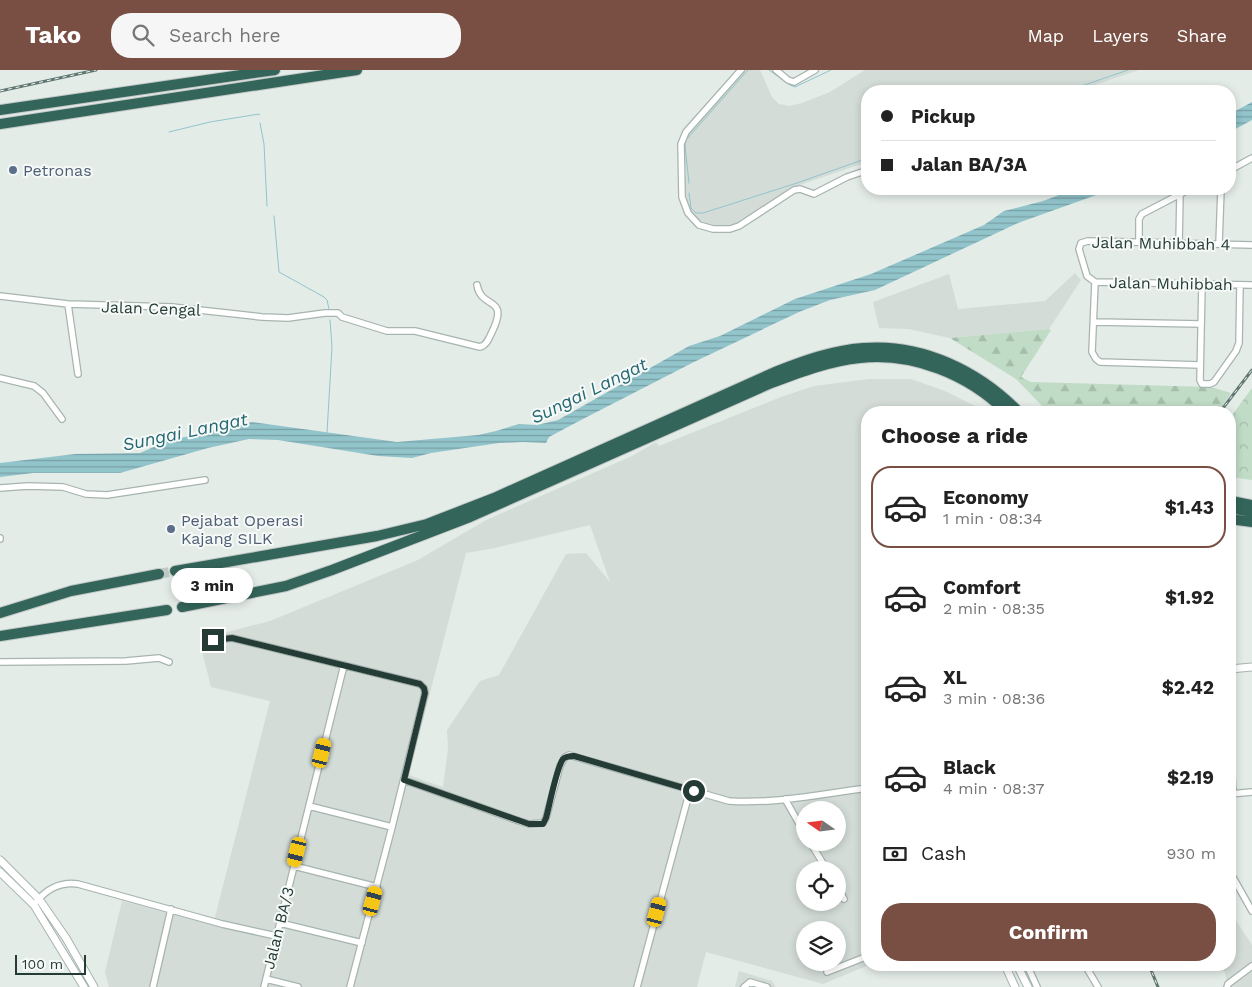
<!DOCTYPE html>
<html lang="en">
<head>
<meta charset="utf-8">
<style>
  body { margin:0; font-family:"Work Sans",sans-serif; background:#f6f6f6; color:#222; height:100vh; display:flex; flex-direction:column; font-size:19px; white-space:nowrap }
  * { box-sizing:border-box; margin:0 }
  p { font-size:16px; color:#767676 }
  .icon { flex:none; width:28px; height:28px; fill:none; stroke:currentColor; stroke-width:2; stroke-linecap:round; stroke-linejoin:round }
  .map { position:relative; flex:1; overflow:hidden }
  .panel { position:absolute; left:861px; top:336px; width:375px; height:565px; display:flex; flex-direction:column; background:#fff; border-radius:20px; box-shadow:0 2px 8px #0003 }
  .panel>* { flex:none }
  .guide { position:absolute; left:861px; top:15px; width:375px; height:110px; border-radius:20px; box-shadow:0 2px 8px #0003; display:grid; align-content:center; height:110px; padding:0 20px; background:#fff }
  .needle { width:32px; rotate:284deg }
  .controls { position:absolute; left:796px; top:731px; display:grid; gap:10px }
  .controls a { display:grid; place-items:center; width:50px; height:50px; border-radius:50%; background:#fff; box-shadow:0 2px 8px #0003; font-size:25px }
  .scale { position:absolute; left:15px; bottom:12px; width:71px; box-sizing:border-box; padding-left:5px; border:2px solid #253c36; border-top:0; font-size:14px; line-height:18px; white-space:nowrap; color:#253c36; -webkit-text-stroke:4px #f5f9f7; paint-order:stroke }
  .end { position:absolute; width:22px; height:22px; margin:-11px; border:6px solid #253c36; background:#fff; box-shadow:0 0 0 2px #fff }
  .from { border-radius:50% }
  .bubble { position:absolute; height:35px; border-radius:18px; background:#fff; box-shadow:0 2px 8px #0003; font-size:16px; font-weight:700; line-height:35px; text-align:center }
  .car { position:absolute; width:15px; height:30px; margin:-15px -8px; border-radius:6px; box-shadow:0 0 4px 1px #0007; background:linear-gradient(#f5c518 24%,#345 0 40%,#f5c518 0 76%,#345 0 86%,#f5c518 0) }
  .guide b { display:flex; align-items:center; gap:18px; height:48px; font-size:19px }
  .guide b+b { border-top:1px solid #e0e0e0 }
  .guide i { width:12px; height:12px; background:#222 }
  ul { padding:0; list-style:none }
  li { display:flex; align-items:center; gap:15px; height:82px; margin:0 10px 8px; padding:0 10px; border:2px solid transparent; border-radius:20px }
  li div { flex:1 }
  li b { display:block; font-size:19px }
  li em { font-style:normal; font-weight:700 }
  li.on { border-color:#794f43 }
  li>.icon { width:45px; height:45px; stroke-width:1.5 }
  h2 { padding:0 20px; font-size:22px; line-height:60px }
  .pay { display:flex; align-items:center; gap:12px; height:55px; padding:0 20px; font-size:19px }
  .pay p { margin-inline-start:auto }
  .cta { display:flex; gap:10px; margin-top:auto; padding:10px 20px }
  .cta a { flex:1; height:58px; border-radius:20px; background:#794f43; color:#fff; font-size:20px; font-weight:700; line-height:58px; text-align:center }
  header { display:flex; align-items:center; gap:30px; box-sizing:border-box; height:70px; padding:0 25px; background:#794f43; color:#fff }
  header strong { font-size:24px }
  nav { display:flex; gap:28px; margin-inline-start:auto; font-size:18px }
  .search { width:350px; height:45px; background:#f6f6f6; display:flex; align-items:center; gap:12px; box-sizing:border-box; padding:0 18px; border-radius:20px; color:#767676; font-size:19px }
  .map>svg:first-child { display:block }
</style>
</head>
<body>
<header>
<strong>Tako</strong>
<div class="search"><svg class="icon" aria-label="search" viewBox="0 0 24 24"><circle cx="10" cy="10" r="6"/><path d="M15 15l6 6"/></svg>Search here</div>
<nav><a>Map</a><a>Layers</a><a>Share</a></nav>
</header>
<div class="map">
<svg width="1252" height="917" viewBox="0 0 1252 917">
  <defs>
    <pattern id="forest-firs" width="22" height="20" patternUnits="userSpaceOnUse" patternTransform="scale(1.25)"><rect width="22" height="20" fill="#c0dbc6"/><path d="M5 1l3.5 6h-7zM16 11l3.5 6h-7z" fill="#a5bdab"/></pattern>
    <pattern id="park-crowns" width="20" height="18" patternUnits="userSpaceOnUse" patternTransform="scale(1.25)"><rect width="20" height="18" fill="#c0dbc6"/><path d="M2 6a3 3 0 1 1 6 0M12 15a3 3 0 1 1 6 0" fill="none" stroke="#a5bdab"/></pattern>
    <pattern id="water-rules" width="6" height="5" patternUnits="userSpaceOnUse" patternTransform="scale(1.25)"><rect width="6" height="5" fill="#92c4cb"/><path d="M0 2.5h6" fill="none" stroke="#77a0a6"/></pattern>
  </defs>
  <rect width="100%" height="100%" fill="#e4ece8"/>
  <path fill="#d3dcd7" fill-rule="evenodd" d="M744,0H760L772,27L779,34L789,36L802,33L830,22L865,0H1139L1077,21H868L867,92L791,118L742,152L729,157H711L703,155L696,150L691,144L685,129L684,113L686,102L683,75L684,70L691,59Z
    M1075,203L1081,210L1049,259L950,268L908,259L879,258L873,232L949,204L958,239L1045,231Z
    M869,309H911L945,321L977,337L982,342H868V895H869L823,914L706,882L697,917H109L105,902L122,831L213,855L270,631L211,617L202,581L212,566L270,551L418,490L486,450L632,386L656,372L659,376L781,327L814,316ZM590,455L610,512L586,483L566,484L499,605L480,611L447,660L448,678L443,717L409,705L466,483L495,478ZM805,740H838V772H805ZM805,800H838V832H805ZM805,860H838V892H805Z
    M1230,841L1252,875V917H1228L1223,895H1230Z
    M739,901L772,911L776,917H735Z"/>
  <path fill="url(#forest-firs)" d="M1049,259L1051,260L1021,307L1031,312L1211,317L1231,323L1218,342H1048L1016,309L950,268Z"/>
  <path fill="url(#park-crowns)" d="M1252,318V410L1230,407V348Z"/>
  <path fill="url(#water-rules)" d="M1252,32V50L1230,62V44Z
    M1075,119H1113L1018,153L875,220L830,230L799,242L694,292L581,350L549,367L546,373L523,372L499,373L431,383L412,388L378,386L278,370L249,369L208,378L120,403H33L0,407V393L75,384L140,383L167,371L252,352L397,372L478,365L496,361L519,354L537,355L558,350L689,276L720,266L795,229L871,204L984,155L1004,141L1043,131Z"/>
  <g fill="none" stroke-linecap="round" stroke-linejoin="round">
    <path stroke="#92c4cb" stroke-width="1" d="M769,0L790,15L795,17L831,0
      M1067,21L1128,0
      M260,53L264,74L267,136
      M169,62L210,52L259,44V45
      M689,113L685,76L686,70L748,0
      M689,123L691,138L696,143H703L797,113L868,88
      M274,146L279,202L324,227L327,230L329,239
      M327,363L332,277L330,250"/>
    <path stroke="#bec9c4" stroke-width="10" stroke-dasharray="10 5" stroke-linecap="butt" d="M159,504L175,501"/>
    <defs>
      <path id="minor" d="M741,0L686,62L681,74L682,127L688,143L699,155L713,159H730L739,156L794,120L800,119L814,124L847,107L868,100
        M776,0L788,10L794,12L815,0
        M1230,100L1252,88
        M1139,172V149L1142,144L1190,119
        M1179,174L1180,123
        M1219,174L1221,119
        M1252,175L1088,171L1081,173L1079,179L1087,206L1095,212L1252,215
        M1095,212L1092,282L1096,289L1100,292L1200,295
        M1202,214L1200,310L1202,314H1210L1214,312L1236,281L1239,273L1240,215
        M0,226L68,234L172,237L262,247L288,248L325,243H338L342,247L387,261H415L480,277C487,275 489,268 492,262C510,225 481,240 477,215
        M68,234L78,304
        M1094,252L1201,254
        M0,308L34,316L43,323L62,349
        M0,418L28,416L63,417L86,424L107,425L205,410
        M0,468V469
        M213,570L232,568L420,614L424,618L425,623L392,757L350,917
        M0,592L126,591L159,588L169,592
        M1230,673L1233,724
        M404,710L519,751L529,754L543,753L546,748L560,696L565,687L569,685L729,731C775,734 822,724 868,718
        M1230,724L1252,722
        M785,729L805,764
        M309,736L392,757
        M810,772L827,800
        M294,796L377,817
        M1230,802L1252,841
        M838,818L844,829
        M37,831C48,818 62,812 78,814L222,854L276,866
        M280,853L362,873
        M1027,895L1037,917
        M1085,895L1098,917
        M827,902L868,886
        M266,909L298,917
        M153,917L171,839
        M264,917L344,595
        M637,917L690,720
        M744,917L750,912L767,917
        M1227,917L1228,914L1252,896"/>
      <path id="tertiary" d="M1230,599L1252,597
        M0,790L39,829L66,868L94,917
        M0,802L34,835L84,917
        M1005,895L1015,917
        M1017,895L1028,917"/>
      <path id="motorway" d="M0,40L275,0
        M0,54L357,0
        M1231,431L1252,435
        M1230,438L1252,442
        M1230,449L1252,452
        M175,501L377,466L427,454L494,428L775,302C803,291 833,280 863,278C922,273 979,301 1019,342
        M182,537L286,516L332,500L470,447L769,314C798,303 829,291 860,288C913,282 969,305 1006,342
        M0,543L71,521L159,504
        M0,566L167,540"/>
    </defs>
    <use href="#minor" stroke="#a7b4af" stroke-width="8"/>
    <use href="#tertiary" stroke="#a7b4af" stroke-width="9"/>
    <use href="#motorway" stroke="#c2c8c7" stroke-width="12"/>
    <use href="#minor" stroke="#fff" stroke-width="5.5"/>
    <use href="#tertiary" stroke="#fff" stroke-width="7"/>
    <use href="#motorway" stroke="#34655a" stroke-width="10"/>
    <defs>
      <path id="rail" d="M0,21L96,0
        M1220,342L1252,300
        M1149,895L1158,917"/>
    </defs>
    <use href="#rail" stroke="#607771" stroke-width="3"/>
    <use href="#rail" stroke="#f5f9f7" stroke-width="1" stroke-dasharray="4" stroke-linecap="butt"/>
  </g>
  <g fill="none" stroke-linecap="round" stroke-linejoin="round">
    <path stroke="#253c36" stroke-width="6" d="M213,570L232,568L420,614L424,618L425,623L404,710L529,754H543L546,748C550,734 556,699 563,689C566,686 570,686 574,686L694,721"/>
  </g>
  <g fill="#5c6f8a" stroke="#f5f9f7" stroke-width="2">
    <circle cx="13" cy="100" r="5"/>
    <circle cx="171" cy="459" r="5"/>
  </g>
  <g text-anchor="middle" stroke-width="4" stroke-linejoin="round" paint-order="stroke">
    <g font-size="16" fill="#4e5e75" stroke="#f5f9f7" text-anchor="start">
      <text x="23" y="106">Petronas</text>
      <text x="181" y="456">Pejabat Operasi<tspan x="181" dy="18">Kajang SILK</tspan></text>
    </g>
    <g font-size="16" fill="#253c36" stroke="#f5f9f7">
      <text transform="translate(1161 173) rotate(1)" y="6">Jalan Muhibbah 4</text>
      <text transform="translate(1171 213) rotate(1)" y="6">Jalan Muhibbah</text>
      <text transform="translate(151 238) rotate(2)" y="6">Jalan Cengal</text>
      <text transform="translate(278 858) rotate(-76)" y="6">Jalan BA/3</text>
    </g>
    <g font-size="18" font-style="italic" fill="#256772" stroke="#f5f9f7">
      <text transform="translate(589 321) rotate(-26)" y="6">Sungai Langat</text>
      <text transform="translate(185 362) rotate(-12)" y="6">Sungai Langat</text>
    </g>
  </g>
</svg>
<div class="controls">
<a><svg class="needle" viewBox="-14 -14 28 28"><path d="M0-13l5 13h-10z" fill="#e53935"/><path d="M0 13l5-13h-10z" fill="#767676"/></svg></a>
<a><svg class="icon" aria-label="locate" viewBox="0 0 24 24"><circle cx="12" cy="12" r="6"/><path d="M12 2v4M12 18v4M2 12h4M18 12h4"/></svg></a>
<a><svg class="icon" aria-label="layers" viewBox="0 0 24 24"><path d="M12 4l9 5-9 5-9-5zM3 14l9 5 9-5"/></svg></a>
</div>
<div class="scale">100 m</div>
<i class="end from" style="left:694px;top:721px"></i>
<i class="end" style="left:213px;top:570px"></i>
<div class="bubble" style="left:171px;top:498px;width:82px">3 min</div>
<i class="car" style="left:322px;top:683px;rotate:14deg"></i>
<i class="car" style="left:297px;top:782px;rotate:194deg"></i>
<i class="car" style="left:373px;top:831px;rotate:15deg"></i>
<i class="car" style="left:657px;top:842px;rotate:15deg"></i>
<div class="guide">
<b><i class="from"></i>Pickup</b>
<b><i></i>Jalan BA/3A</b>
</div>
<section class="panel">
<h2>Choose a ride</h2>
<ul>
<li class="on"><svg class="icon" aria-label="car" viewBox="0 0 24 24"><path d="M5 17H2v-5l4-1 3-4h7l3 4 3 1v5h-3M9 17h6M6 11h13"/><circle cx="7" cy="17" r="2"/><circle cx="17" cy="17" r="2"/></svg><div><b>Economy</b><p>1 min · 08:34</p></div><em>$1.43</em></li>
<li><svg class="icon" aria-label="car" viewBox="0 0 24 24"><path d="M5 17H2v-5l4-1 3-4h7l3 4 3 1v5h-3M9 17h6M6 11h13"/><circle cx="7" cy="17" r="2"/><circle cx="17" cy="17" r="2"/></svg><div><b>Comfort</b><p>2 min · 08:35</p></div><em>$1.92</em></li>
<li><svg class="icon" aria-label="car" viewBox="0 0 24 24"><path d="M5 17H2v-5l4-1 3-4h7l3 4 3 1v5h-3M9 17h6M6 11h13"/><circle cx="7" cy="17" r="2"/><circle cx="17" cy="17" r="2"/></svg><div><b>XL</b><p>3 min · 08:36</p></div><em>$2.42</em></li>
<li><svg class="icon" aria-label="car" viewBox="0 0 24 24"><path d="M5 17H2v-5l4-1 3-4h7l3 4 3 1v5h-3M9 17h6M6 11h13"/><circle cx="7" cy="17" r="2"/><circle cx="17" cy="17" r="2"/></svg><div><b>Black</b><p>4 min · 08:37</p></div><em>$2.19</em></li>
</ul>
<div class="pay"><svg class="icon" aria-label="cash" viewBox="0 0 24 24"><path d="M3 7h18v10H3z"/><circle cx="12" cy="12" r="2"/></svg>Cash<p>930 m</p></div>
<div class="cta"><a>Confirm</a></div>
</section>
</div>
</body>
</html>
